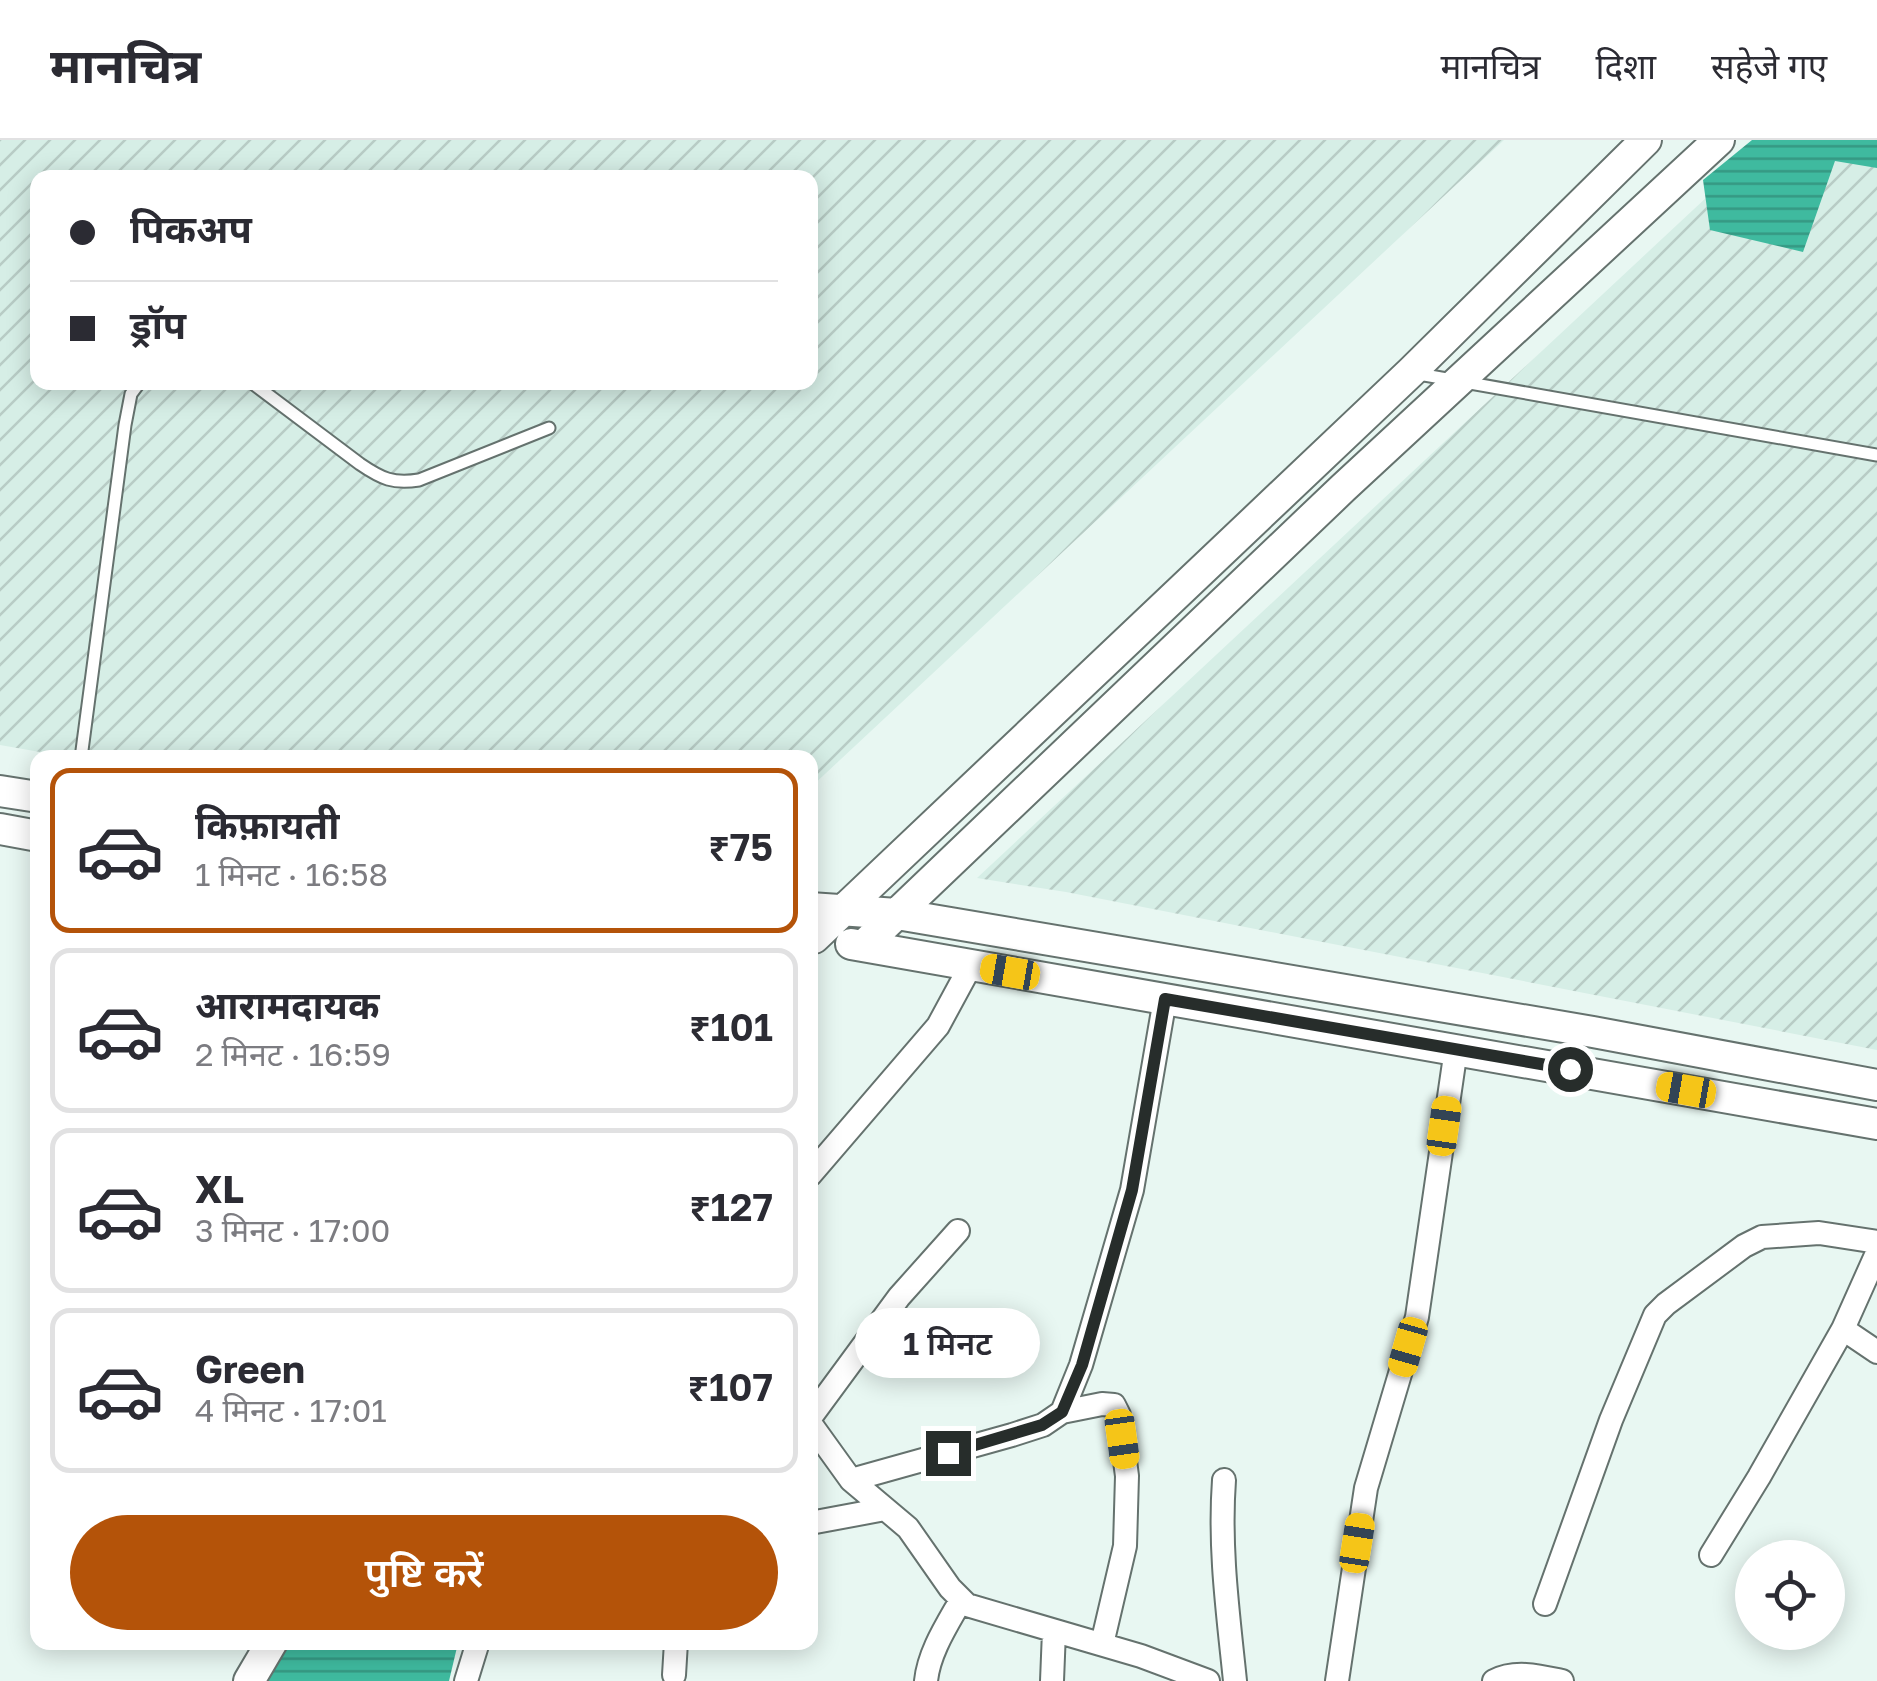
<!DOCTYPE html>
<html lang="hi">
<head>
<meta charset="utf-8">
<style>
  body { margin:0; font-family:"Golos Text","Noto Sans Devanagari",sans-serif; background:#f7f7f7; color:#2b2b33; height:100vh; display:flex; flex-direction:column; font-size:38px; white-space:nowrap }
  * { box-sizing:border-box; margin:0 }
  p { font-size:32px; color:#7c7c81 }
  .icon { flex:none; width:55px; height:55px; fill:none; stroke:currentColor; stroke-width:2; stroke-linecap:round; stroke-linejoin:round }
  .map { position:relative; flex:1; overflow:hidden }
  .side { position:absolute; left:30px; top:610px; width:788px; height:900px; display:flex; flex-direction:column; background:#fff; border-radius:20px; box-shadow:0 5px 25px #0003 }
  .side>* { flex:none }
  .banner { position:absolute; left:30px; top:30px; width:788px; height:220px; border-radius:20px; box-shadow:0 5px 25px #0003; display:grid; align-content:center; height:220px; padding:0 40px; background:#fff }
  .buttons { position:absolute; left:1735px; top:1400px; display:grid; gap:20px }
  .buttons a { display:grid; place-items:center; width:110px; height:110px; border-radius:50%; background:#fff; box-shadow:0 5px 25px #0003; font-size:50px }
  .end { position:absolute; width:45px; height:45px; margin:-22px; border:12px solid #272d2b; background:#fff; box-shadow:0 0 0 5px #fff }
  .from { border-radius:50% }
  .bubble { position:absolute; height:70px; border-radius:35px; background:#fff; box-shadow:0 5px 25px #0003; font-size:32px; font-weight:600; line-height:70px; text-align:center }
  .car { position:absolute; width:30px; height:60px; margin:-30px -15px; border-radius:12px; box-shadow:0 0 8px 2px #0007; background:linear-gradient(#f5c518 24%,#345 0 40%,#f5c518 0 76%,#345 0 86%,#f5c518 0) }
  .banner b { display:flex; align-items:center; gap:35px; height:95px; font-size:38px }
  .banner b+b { border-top:2px solid #e1e1e2 }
  .banner i { width:25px; height:25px; background:#2b2b33 }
  ul { padding:18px 0 0; list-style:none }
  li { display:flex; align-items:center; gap:30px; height:165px; margin:0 20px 15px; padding:0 20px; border:5px solid #e1e1e2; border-radius:20px }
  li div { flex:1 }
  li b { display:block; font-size:38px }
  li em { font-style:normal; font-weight:600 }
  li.selected { border-color:#b45309 }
  li>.icon { width:90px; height:90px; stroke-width:1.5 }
  .cta { display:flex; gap:20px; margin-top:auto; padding:20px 40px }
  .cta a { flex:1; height:115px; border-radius:60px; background:#b45309; color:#fff; font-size:40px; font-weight:600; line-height:115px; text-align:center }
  header { display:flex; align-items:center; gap:60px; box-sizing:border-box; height:140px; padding:0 50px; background:#fff; border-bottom:2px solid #e1e1e2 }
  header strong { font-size:48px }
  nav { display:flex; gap:55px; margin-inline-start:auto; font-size:35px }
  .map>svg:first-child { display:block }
</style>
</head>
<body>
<header>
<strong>मानचित्र</strong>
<nav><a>मानचित्र</a><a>दिशा</a><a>सहेजे गए</a></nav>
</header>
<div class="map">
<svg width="1877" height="1541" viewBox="0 0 1877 1541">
  <defs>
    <pattern id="industrial-furrows" width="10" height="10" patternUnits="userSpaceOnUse" patternTransform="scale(2.5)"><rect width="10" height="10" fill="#d6eee6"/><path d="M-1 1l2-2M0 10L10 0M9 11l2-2" fill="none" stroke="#b8ccc5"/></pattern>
    <pattern id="water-rules" width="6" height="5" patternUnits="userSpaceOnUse" patternTransform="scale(2.5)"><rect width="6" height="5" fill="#3fba9f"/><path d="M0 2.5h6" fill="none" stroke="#359882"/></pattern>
  </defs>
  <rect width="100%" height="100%" fill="#e8f7f2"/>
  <path fill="url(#industrial-furrows)" fill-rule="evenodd" d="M0,0H1504L810,648V618H74L0,605ZM38,38H810V242H38Z
    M1768,0H1877V910L1066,752L977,738Z"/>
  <path fill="url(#water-rules)" d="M1752,0H1877V28L1835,21L1803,112L1710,90L1703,40Z
    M280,1503H458L449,1541H256Z"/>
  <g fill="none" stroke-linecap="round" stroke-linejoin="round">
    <defs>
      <path id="lane" d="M1413,233L1877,315
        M251,242L360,324C382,339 393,344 419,340L549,288
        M81,618L125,285L131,254L140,242"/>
      <path id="street" d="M810,1035L938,886L971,825
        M1843,1189L1877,1212
        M1062,1272L1081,1225L1132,1050L1165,859
        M810,1278L899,1157L958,1091
        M810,1283L851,1340L908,1388L950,1448L967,1465L1141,1516L1208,1541
        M851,1340L1012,1295L1043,1285L1062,1272L1102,1264L1114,1265L1119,1275L1127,1336L1125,1406L1102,1504
        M1224,1340C1219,1408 1228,1473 1235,1541
        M810,1383L885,1369
        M1711,1415L1759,1337L1843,1189L1877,1113
        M1545,1464L1611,1280L1655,1175L1666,1164L1744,1106L1762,1097L1819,1093L1877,1102
        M674,1535L676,1502
        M466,1541L478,1502
        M926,1541C929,1512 947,1485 961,1460
        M1052,1541L1054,1491
        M1337,1541L1366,1348L1417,1177L1456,909
        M1494,1541C1515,1530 1539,1536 1562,1541"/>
      <path id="secondary" d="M0,651L38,657
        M0,689L38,696
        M810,768L897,774L1593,892L1877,945
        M814,798L1411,232L1646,0
        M851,804L1877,984
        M863,806L1343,348L1719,0
        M249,1541L272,1502"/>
    </defs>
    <use href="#lane" stroke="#65726e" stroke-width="15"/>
    <use href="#street" stroke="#65726e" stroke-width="26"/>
    <use href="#secondary" stroke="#65726e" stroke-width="34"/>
    <use href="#lane" stroke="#fff" stroke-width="11"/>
    <use href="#street" stroke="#fff" stroke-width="22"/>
    <use href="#secondary" stroke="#fff" stroke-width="30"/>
  </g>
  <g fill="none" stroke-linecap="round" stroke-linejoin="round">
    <path stroke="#272d2b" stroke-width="12" d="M948,1313L1042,1285L1062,1272L1082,1225L1132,1050L1165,859L1570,929"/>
  </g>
</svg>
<div class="buttons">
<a><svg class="icon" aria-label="locate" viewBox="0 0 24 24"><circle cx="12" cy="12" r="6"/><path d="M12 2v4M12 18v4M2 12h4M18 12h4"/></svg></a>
</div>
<i class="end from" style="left:1570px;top:929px"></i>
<i class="end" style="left:948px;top:1313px"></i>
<div class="bubble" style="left:855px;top:1168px;width:185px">1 मिनट</div>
<i class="car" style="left:1010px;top:832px;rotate:280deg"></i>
<i class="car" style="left:1686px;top:950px;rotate:280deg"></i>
<i class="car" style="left:1444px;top:986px;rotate:8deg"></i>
<i class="car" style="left:1408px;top:1207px;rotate:196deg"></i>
<i class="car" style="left:1122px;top:1299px;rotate:172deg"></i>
<i class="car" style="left:1357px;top:1403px;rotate:9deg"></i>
<div class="banner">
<b><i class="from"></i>पिकअप</b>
<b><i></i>ड्रॉप</b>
</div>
<section class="side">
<ul>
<li class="selected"><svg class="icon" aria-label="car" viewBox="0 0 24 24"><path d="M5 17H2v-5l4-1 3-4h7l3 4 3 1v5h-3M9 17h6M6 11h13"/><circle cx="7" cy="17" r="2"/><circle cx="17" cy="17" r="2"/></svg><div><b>किफ़ायती</b><p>1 मिनट · 16:58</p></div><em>₹75</em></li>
<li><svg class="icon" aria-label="car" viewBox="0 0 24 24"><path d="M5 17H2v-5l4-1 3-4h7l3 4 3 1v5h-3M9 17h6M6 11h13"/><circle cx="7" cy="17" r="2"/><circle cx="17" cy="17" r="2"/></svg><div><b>आरामदायक</b><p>2 मिनट · 16:59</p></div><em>₹101</em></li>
<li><svg class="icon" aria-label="car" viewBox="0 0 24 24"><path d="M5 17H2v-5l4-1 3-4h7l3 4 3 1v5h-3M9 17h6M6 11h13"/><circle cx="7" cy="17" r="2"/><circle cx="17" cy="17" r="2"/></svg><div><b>XL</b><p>3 मिनट · 17:00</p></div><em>₹127</em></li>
<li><svg class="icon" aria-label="car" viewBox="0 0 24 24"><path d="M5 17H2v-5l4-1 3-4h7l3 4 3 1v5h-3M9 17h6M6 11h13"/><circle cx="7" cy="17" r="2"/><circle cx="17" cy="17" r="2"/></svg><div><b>Green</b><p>4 मिनट · 17:01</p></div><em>₹107</em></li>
</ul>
<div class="cta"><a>पुष्टि करें</a></div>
</section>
</div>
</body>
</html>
